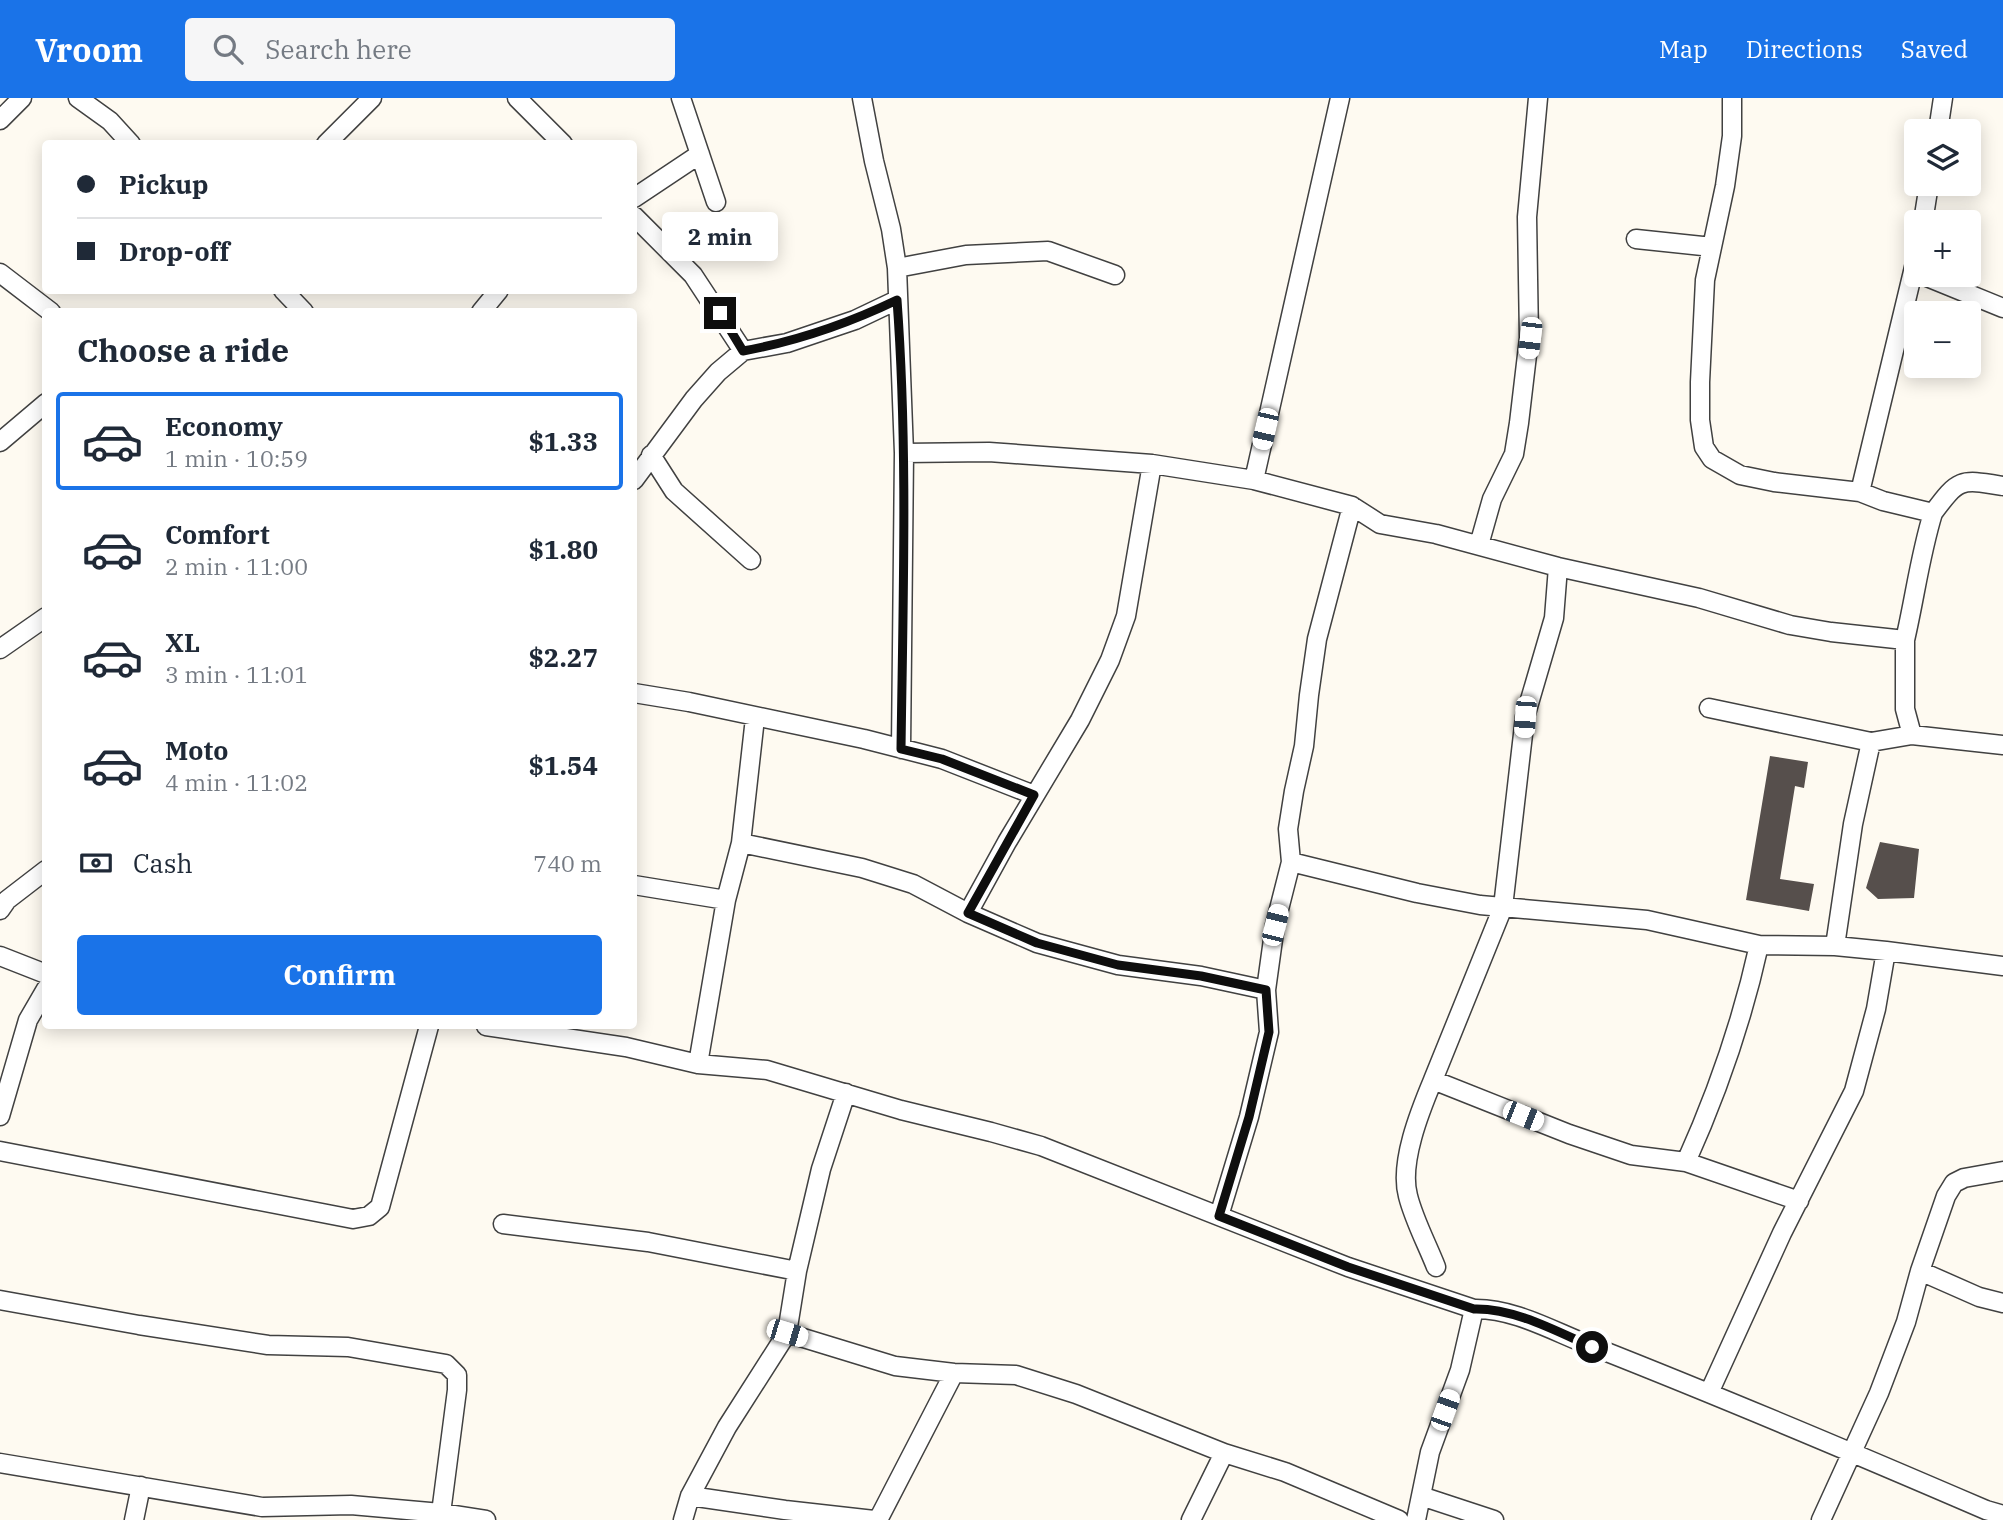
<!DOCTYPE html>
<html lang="en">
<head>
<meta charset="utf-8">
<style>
  body { margin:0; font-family:"IBM Plex Serif",serif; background:#f6f6f7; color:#1f2937; height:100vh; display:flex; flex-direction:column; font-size:26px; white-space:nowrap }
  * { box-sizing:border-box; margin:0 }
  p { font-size:23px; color:#747a83 }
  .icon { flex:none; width:38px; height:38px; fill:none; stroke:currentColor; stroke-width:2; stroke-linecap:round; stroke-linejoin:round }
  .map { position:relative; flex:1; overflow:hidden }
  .panel { position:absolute; left:42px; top:210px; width:595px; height:721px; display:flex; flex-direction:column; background:#fff; border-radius:7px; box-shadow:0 4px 18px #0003 }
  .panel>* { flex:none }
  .banner { position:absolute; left:42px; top:42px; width:595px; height:154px; border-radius:7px; box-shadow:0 4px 18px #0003; display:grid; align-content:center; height:154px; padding:0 35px; background:#fff }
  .buttons { position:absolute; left:1904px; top:21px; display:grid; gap:14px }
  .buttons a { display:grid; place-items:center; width:77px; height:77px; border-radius:7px; background:#fff; box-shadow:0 4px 18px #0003; font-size:35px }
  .end { position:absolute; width:32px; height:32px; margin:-16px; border:9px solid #0e0e0e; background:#fff; box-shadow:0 0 0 4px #fff }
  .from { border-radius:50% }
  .bubble { position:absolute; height:49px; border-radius:7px; background:#fff; box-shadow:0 4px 18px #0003; font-size:23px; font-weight:700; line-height:49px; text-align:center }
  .car { position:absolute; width:21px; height:42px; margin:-21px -10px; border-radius:9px; box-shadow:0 0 5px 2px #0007; background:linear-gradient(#fff 24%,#345 0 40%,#fff 0 76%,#345 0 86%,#fff 0) }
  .banner b { display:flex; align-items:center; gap:24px; height:66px; font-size:26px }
  .banner b+b { border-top:2px solid #e0e1e3 }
  .banner i { width:18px; height:18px; background:#1f2937 }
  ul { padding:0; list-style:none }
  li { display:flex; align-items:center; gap:21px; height:98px; margin:0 14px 10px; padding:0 21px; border:4px solid transparent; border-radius:7px }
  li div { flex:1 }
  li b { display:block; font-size:26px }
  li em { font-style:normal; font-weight:700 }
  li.on { border-color:#1a73e8 }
  li>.icon { width:63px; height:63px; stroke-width:1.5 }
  h2 { padding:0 35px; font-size:32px; line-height:84px }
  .pay { display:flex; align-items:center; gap:18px; height:77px; padding:0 35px; font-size:26px }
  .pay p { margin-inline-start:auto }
  .button { display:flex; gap:14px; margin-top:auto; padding:14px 35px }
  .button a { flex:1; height:80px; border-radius:7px; background:#1a73e8; color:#fff; font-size:28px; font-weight:700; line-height:80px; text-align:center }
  header { display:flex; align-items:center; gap:42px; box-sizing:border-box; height:98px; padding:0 35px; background:#1a73e8; color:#fff }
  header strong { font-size:33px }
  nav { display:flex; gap:38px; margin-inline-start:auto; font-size:24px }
  .search { width:490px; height:63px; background:#f6f6f7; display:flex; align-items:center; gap:18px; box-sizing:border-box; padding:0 24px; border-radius:7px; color:#747a83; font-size:26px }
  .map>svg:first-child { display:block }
</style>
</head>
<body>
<header>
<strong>Vroom</strong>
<div class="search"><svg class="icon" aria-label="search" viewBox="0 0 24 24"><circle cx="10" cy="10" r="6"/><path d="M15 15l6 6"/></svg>Search here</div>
<nav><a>Map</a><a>Directions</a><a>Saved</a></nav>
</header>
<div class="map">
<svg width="2003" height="1422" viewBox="0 0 2003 1422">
  <rect width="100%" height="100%" fill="#fefaf1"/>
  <path fill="#564f4c" d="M1770,658L1808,664L1804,690L1795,688L1780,781L1814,786L1809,813L1746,802Z
    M1880,744L1919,751L1914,800L1878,801L1866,790Z"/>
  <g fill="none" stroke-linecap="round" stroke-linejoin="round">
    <defs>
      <path id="minor" d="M78,0L110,23L131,46
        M517,0L563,46
        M681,0L716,104
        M862,0L874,63L891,131L897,170L904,355L901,651
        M1732,0V38L1725,88L1705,182L1700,284V322L1704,349L1712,361L1740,377L1774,384L1860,394L1883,403L1933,415C1959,380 1960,381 2003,388
        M0,22L22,0
        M1938,33L1943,0
        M326,46L372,0
        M634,100L700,56
        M634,118L693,177L743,253
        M1923,124L1929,86
        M1636,141L1712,149
        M897,170L966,157L1048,153L1115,177
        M0,175L51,214
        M1922,177L2003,210
        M283,192L304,214
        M481,214L499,192
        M0,344L46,305
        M904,355L989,354L1152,366L1254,382L1352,408L1380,426L1436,436L1558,469L1699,500L1790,527L1831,534L1905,542V611L1912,637
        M651,357L674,393L751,462
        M634,382L694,301L718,274L743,253L787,245L855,222L897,202
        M1254,382L1340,0
        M1860,394L1916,161
        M1479,447L1492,401L1514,356L1519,325L1529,240L1527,119L1538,0
        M1905,542C1915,499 1920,457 1933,415
        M0,551L46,519
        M634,595L689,604L864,641L942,661L1034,697
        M1709,610L1871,644
        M741,745L862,770L913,786L968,815L1037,845L1118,867L1201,878L1266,892
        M1291,764L1417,795L1480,807L1647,822L1759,847L1835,848L1886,853L2003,868
        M634,787L726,802
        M0,812L7,802L46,772
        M968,815L1007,744L1080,622L1110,562L1126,518L1152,366
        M1835,848L1853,726L1871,644L1912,637L2003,647
        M0,858L46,876
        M486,928L626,949L698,966L767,972L901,1012L991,1034L1041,1048L1348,1169L1474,1211C1515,1210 1556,1235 1594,1249C1726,1301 1856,1356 1986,1412L2003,1417
        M698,966L726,802L741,745L755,620
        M1433,982L1503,809L1525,619L1554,520L1558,469
        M0,1018L28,922L46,891
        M0,1053L353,1121L369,1118L380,1109L429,928
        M1686,1064C1718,993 1742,924 1759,847
        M1219,1118L1249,1019L1269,934L1266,892L1275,827L1291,764L1288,731L1294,693L1304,648L1309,597L1317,541L1352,408
        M503,1126L648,1144L797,1173
        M1436,1169C1427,1146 1414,1122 1408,1098C1399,1065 1420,1013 1433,982L1569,1036L1631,1057L1686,1064L1799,1103
        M1920,1173L1979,1199L2003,1205
        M0,1202L139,1227L268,1247L348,1249L446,1266L457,1277V1292L441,1415
        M787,1235L895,1268L954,1275L1016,1277L1076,1296L1224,1355L1285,1374L1399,1422
        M1709,1295L1782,1135L1854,993L1876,911L1886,853
        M0,1365L262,1409L351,1407L441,1415L486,1422
        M690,1398L785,1412L874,1422
        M1421,1398L1494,1422
        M134,1422L141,1388
        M683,1422L690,1398L727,1329L787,1235L797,1173L821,1071L846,995
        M878,1422L954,1275
        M1191,1422L1224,1355
        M1416,1422L1430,1354L1460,1272L1474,1211
        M1821,1422L1879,1295L1906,1224L1920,1173L1946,1098L1954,1085L1964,1080L2003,1073"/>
    </defs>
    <use href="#minor" stroke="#414141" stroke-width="21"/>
    <use href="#minor" stroke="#fff" stroke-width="18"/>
  </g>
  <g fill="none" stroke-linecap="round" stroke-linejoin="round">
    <path stroke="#0e0e0e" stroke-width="9" d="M720,215L743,253C798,243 847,226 897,202C908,351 903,501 901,651L942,661L1034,697L968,815L1037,845L1118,867L1201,878L1266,892L1269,934L1249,1019L1219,1118L1348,1169L1474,1211C1514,1210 1556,1233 1592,1249"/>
  </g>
</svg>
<div class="buttons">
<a><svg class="icon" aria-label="layers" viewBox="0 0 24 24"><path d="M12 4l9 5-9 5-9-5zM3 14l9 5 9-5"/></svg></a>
<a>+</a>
<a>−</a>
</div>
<i class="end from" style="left:1592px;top:1249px"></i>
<i class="end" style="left:720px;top:215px"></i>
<div class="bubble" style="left:662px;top:114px;width:116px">2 min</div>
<i class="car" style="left:1530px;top:240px;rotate:187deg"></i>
<i class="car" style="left:1265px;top:331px;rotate:193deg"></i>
<i class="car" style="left:1525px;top:619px;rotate:184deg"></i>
<i class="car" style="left:1275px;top:827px;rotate:14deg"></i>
<i class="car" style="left:1523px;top:1018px;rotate:112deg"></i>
<i class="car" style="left:787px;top:1235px;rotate:107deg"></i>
<i class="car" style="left:1445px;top:1312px;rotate:20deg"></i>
<div class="banner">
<b><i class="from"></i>Pickup</b>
<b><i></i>Drop-off</b>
</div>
<section class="panel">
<h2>Choose a ride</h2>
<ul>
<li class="on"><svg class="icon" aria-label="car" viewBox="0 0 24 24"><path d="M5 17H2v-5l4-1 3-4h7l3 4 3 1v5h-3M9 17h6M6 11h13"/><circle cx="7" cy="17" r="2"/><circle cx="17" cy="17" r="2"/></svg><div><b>Economy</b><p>1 min · 10:59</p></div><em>$1.33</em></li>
<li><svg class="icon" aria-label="car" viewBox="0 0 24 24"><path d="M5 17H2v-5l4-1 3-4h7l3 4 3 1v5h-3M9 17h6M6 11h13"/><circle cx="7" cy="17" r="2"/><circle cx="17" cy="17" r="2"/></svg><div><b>Comfort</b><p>2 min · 11:00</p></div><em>$1.80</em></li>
<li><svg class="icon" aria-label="car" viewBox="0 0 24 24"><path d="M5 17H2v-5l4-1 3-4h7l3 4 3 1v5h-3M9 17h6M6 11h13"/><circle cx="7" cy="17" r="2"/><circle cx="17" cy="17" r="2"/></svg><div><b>XL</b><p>3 min · 11:01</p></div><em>$2.27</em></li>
<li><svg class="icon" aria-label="car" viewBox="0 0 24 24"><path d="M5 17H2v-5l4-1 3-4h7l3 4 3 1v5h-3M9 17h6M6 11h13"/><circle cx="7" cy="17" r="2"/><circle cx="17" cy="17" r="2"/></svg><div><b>Moto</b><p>4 min · 11:02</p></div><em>$1.54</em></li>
</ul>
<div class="pay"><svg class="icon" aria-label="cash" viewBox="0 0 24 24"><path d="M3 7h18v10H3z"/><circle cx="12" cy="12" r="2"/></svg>Cash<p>740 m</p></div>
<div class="button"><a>Confirm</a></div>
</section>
</div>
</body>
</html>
